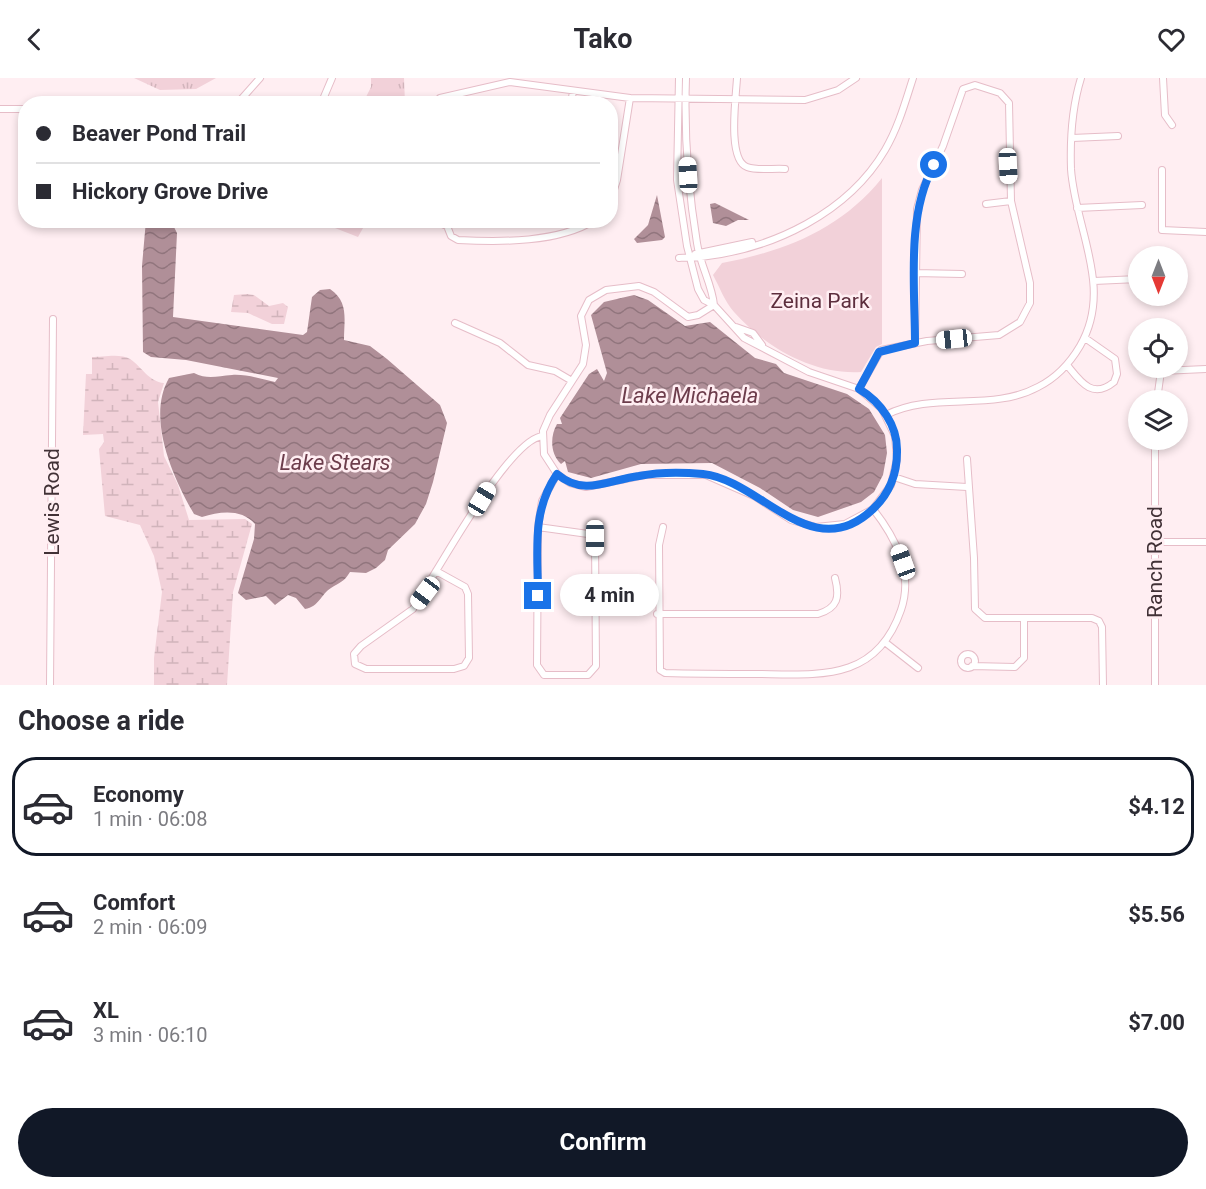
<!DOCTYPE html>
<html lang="en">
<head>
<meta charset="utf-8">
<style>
  body { margin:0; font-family:Roboto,sans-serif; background:#f7f7f7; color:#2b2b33; height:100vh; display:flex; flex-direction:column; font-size:22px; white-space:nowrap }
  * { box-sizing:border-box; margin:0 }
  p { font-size:20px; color:#7c7c81 }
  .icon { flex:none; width:33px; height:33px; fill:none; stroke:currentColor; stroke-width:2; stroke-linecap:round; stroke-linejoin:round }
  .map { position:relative; height:607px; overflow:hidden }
  .sheet { display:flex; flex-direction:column; background:#fff; flex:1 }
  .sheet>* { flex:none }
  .guide { position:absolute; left:18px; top:18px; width:600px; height:132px; border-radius:24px; box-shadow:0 3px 9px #0003; display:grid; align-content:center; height:132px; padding:0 18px; background:#fff }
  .needle { width:39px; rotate:180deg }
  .buttons { position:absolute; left:1128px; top:168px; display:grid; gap:12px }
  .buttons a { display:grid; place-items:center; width:60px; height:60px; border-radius:50%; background:#fff; box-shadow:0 3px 9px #0003; font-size:30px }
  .end { position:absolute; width:27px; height:27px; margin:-14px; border:8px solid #1a73e8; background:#fff; box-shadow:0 0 0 3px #fff }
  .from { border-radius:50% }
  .bubble { position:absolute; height:42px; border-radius:21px; background:#fff; box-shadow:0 3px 9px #0003; font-size:20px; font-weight:700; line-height:42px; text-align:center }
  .car { position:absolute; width:18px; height:36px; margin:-18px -9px; border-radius:8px; box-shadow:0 0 4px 2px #0007; background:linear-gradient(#fff 24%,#345 0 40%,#fff 0 76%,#345 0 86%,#fff 0) }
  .guide b { display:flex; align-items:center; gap:21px; height:57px; font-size:22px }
  .guide b+b { border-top:2px solid #e1e1e2 }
  .guide i { width:15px; height:15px; background:#2b2b33 }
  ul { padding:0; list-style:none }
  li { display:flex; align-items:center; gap:18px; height:99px; margin:0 12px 9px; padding:0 6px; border:3px solid transparent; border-radius:24px }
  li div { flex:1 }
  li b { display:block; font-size:22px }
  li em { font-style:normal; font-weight:700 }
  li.active { border-color:#111827 }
  li>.icon { width:54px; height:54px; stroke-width:1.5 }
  h2 { padding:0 18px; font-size:27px; line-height:72px }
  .primary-button { display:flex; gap:12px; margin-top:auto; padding:12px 18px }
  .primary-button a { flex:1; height:69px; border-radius:36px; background:#111827; color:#fff; font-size:24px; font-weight:700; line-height:69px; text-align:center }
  header { display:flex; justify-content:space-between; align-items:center; height:78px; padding:0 18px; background:#fff; font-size:27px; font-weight:700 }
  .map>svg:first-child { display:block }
</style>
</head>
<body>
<header><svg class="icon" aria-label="back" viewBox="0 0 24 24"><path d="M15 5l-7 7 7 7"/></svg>Tako<svg class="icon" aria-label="heart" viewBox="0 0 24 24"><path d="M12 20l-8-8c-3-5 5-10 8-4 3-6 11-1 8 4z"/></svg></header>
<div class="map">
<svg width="1206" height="607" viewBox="0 0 1206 607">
  <defs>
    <pattern id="grass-tufts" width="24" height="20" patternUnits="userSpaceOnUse" patternTransform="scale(1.5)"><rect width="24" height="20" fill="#f2d1d9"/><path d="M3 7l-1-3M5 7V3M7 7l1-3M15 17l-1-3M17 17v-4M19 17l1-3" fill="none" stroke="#d1b4bb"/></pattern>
    <pattern id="wetland-marsh" width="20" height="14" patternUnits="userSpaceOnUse" patternTransform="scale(1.5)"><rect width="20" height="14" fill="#f2d1d9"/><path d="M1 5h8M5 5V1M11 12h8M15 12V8" fill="none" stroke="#d1b4bb"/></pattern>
    <pattern id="water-waves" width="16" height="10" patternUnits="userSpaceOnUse" patternTransform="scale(1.5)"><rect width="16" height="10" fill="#b08f98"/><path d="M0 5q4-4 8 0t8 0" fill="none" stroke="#91757d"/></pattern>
  </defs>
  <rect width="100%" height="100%" fill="#ffeef2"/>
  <path fill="url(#grass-tufts)" d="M134,0H216L196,11L160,12Z
    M371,0H404L405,25H363L371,9Z
    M317,143H367L358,159Z"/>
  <path fill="url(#wetland-marsh)" d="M247,216L254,217L269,228L283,225L288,229L284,246H272L248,235L231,234L234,217Z
    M92,279C102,279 121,275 130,281C142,289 149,304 164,305L158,324L164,378L178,407L189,442L245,441L252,446L233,514L227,607H154V580L162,514L154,478L140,447L105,438L99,371L104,364L103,356L83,357L86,296H92Z"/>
  <path fill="#f2d1d9" d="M882,100V266L876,269L861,294C813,297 765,269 734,234C725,224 720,210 713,197L722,185C785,173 840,152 882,100Z"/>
  <path fill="url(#water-waves)" d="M657,117L665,159L662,162L637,165L634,161L648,147Z
    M715,125L749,142H738L726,148L713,145L710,126Z
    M146,142L171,143L177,155L173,239L303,257L307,254L312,219L320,212L330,211C349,224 344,241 344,262L370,268L387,281L440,327L447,345L433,404L426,426L415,446L388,472L385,482L376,490L366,495L350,494C344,504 340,504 331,510C321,516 319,529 305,531L296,520L288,517L275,527L266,518L246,522L238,515L254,461L255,446C242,431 221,433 202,439L194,436C173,400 146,340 169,300L194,295C208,302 217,298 232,297C246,296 261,301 275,304L278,300L186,282L151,279L143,274L142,188Z
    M634,217L648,222L685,248L710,244L755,280L776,286L784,295L847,316L869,331L885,357L887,375L883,397L874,414L861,424L818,439L793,432L760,410L712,385L641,386L591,400L568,394L565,383L561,386C550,376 550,358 557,346H562L560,340L589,296L597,291L604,303L607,295L591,237L604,224Z"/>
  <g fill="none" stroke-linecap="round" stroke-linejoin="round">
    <defs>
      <path id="minor" d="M679,0L677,102L687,168L698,211L704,222L714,227L744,260L809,294L859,311L882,331L895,358L897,381L891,407L873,431L845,446L816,449L791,442L754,418L706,397H645L586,409L570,405L557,396L544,376L543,353L550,337L583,286L586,267L581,238L589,222L606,212L639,208L654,214L688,239L698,237L714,227
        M686,0C684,56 688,110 697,165C700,187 712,206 714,227
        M737,0C736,19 727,82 747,89C757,93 774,90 785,91
        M1163,0L1165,37L1172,47
        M440,20L510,4L630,20L805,22L838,12L856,0
        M237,26L260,0
        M321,26L332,0
        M571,26L573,13
        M0,31H26
        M1072,60L1118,58
        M1162,92V152L1206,154
        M610,124L617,102L630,20
        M986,126L1011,123
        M1077,130L1142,127
        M433,142L447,148
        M448,142L447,148L451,158L458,162C501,164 558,165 595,142
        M695,176L752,164
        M679,180C686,179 694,180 701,179C773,171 848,135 885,72C898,50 905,25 913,0
        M915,195L962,196
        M1094,203L1138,201
        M455,245L500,265L528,287L555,293L572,303
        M736,249L753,255L762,267
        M1067,287C1080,303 1092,322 1114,304L1117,296L1115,281L1085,260
        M859,311L881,272L927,263L999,257L1020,244L1030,225V205L1011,123L1009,25L1000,15L975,7L963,11L943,68L922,112L917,131L915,265
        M1157,322L1161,293L1206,291
        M886,337C933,313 992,334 1038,309C1056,300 1070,285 1080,268C1114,210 1075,151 1071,91C1070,61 1072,29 1081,0
        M967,381L974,480L975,531L985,540H1092L1099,543L1102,549L1103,607
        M894,399L915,406L967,409
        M538,449L588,456L595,460L596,588L588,597H544L537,587Z
        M538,449L542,423L557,396
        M663,449L659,467L660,592L665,595C697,596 729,596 761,596C823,597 877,602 901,532C914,494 895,459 873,431
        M1156,464H1206
        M436,493L465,509L468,516L469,580L464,588L454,591H366L355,586L354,576L361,568L413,531Z
        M436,493C453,466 513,360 543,358
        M657,536H818C838,530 840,519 835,500
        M886,565L918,590
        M961 583a7 7 0 1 1 14 0a7 7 0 1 1-14 0Z
        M972,588L1015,589L1024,580V540
        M50,607L53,241
        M1155,607V362"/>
    </defs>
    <use href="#minor" stroke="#e6bdc8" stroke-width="8"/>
    <use href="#minor" stroke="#fff" stroke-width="6"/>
  </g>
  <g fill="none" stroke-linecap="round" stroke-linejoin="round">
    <path stroke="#1a73e8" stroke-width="8" d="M538,518C538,474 531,434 557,396C584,419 608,402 639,398C659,394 682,394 703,396C761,402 812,489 873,431C889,416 897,396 897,374C898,348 881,324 859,311L879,274L915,265C915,209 906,137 934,87"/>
  </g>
  <g text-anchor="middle" stroke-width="5" stroke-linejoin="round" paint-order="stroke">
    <g font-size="21" fill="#5d2e3d" stroke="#ffeef2">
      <text x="820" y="230">Zeina Park</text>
    </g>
    <g font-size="21" fill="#413136" stroke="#ffeef2">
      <text transform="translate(52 424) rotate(-90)" y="7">Lewis Road</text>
      <text transform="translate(1155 484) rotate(-90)" y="7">Ranch Road</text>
    </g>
    <g font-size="22" font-style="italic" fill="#6d3d4c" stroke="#ffeef2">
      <text x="690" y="325">Lake Michaela</text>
      <text x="335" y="392">Lake Stears</text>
    </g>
  </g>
</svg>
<div class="buttons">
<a><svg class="needle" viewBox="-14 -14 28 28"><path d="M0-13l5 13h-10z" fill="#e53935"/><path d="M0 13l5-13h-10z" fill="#7c7c81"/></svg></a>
<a><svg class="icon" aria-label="locate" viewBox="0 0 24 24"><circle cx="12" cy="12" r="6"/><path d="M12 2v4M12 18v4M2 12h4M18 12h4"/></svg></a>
<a><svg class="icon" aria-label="layers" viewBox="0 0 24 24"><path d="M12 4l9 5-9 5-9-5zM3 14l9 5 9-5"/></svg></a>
</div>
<i class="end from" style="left:934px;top:87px"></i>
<i class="end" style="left:538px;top:518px"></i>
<div class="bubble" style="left:560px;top:496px;width:99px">4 min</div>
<i class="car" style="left:1008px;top:88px;rotate:177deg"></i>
<i class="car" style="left:688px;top:97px;rotate:357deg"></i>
<i class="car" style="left:954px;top:261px;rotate:264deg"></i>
<i class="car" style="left:482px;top:421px;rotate:31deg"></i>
<i class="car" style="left:595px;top:460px;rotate:180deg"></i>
<i class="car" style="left:903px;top:484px;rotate:340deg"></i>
<i class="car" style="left:425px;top:515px;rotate:217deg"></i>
<div class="guide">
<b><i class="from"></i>Beaver Pond Trail</b>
<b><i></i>Hickory Grove Drive</b>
</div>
</div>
<section class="sheet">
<h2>Choose a ride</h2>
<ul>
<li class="active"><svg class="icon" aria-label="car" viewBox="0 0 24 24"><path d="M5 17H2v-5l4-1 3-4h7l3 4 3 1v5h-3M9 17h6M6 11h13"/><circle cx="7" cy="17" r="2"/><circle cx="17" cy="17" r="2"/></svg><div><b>Economy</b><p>1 min · 06:08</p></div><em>$4.12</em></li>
<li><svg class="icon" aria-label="car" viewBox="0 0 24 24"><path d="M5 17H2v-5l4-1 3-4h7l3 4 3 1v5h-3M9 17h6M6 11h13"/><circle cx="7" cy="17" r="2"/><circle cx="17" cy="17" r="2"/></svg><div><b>Comfort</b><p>2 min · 06:09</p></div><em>$5.56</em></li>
<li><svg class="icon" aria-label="car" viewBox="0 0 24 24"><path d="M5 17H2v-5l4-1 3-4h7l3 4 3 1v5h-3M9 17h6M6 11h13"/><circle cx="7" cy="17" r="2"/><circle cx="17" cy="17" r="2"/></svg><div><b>XL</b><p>3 min · 06:10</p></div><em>$7.00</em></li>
</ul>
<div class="primary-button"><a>Confirm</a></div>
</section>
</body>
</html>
